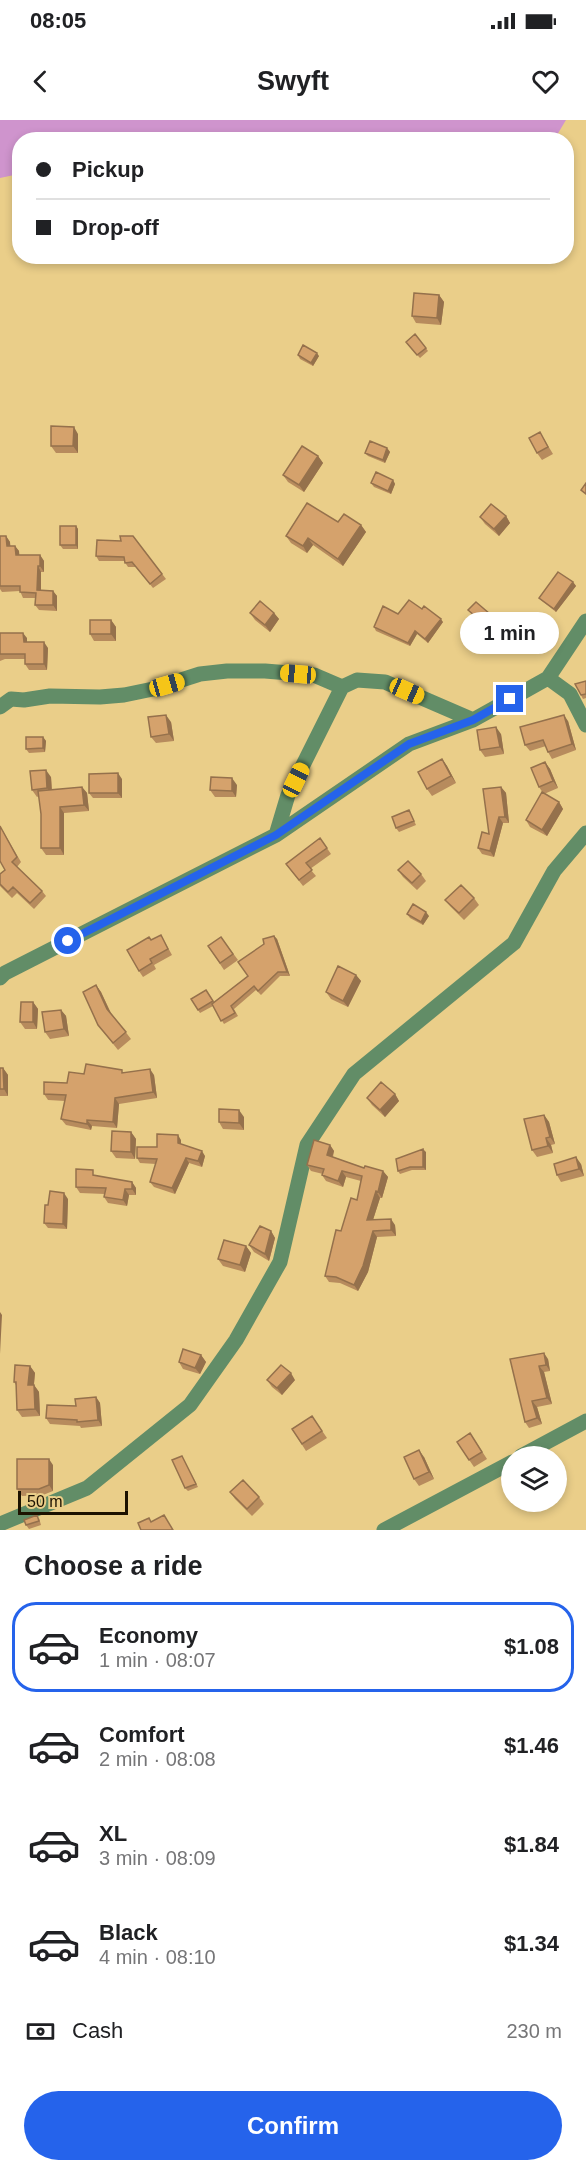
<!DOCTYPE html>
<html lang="en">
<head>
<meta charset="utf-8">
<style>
  body { margin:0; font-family:Arial,sans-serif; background:#f6f6f6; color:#202124; height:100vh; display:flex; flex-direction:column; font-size:22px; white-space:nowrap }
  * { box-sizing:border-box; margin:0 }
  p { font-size:20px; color:#757577 }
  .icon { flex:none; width:33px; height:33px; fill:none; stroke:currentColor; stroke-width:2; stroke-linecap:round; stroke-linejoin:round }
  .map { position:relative; height:1410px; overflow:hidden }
  .side { display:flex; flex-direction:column; background:#fff; flex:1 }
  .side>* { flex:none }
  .hud { position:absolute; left:12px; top:12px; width:562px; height:132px; border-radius:24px; box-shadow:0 3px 9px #0003; display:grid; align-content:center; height:132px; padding:0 24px; background:#fff }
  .buttons { position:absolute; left:501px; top:1326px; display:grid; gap:12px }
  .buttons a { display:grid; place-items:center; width:66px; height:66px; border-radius:50%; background:#fff; box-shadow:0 3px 9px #0003; font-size:30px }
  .scale { position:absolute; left:18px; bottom:15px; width:110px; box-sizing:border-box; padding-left:6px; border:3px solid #1d1200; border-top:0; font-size:16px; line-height:21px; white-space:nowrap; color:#1d1200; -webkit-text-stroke:4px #eace89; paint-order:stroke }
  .end { position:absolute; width:27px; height:27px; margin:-14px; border:8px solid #2563eb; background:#fff; box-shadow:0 0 0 3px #fff }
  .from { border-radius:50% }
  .bubble { position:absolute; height:42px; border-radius:21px; background:#fff; box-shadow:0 3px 9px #0003; font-size:20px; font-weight:800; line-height:42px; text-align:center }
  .car { position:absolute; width:18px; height:36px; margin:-18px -9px; border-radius:8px; box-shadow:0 0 4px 2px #0007; background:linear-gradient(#f5c518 24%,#345 0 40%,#f5c518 0 76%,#345 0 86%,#f5c518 0) }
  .hud b { display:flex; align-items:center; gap:21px; height:57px; font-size:22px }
  .hud b+b { border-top:2px solid #e0e0e0 }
  .hud i { width:15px; height:15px; background:#202124 }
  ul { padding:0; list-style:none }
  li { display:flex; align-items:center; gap:18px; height:90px; margin:0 12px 9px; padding:0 12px; border:3px solid transparent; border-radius:24px }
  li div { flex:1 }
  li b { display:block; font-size:22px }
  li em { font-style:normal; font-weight:800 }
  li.selected { border-color:#2563eb }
  li>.icon { width:54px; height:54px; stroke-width:1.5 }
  h2 { padding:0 24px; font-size:27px; line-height:72px }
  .pay { display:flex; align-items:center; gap:15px; height:66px; padding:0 24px; font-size:22px }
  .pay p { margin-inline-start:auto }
  .primary-button { display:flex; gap:12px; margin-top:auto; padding:12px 24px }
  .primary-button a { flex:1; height:69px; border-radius:36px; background:#2563eb; color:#fff; font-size:24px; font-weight:800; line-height:69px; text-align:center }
  .status { display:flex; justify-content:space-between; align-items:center; height:42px; padding:0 30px; background:#fff; direction:ltr }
  .status svg { height:16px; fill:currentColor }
  header { display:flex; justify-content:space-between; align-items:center; height:78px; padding:0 24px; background:#fff; font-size:27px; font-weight:800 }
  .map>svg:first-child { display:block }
</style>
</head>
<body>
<div class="status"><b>08:05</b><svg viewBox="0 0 49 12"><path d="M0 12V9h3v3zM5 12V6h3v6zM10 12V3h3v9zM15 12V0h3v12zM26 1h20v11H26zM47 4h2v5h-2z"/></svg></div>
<header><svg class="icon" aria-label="back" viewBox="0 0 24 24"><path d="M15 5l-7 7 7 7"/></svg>Swyft<svg class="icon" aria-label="heart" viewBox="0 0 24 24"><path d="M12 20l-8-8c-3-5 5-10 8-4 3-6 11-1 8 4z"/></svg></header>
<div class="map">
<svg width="586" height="1410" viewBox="0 0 586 1410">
  <rect width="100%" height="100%" fill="#eace89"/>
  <path fill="#cf94cd" d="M0,0H566L554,20H20L19,54L0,58Z"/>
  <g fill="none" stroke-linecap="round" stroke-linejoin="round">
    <path stroke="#628d67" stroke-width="15" d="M548,558L570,574L586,605
      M0,587L11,579L24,580L50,576L100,577L124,575L153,569L200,554L227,551H265L314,555L342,567
      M276,715L288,675L342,567L357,560L385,562L473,600
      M0,858L5,853L276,715L409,624L473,600L548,558L586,501
      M521,1336L586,1301
      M0,1404L87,1368L190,1285L236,1220L280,1142L307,1025L354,954L514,823L554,751L586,713
      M384,1410L512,1342"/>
  </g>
  <path fill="#b78b5d" d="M439,175L444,182L441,205L416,203L412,196Z
    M415,214L428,231L420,238L408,225Z
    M298,235L319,236L313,246L300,239Z
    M78,314V333H56L51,326Z
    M544,319L553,334L542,340L537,333Z
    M387,328L390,332L385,343L368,336L365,333Z
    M318,336L323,343L304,372L288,362L283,355Z
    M393,360L395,364L391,374L374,367L371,363Z
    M506,396L510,403L499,416L485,404L480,397Z
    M338,402L361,405L366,412L343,446L313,425L307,433L291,423L286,416Z
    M76,406L78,409V429H63L60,425Z
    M0,416H6L10,422V426H15L19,431V435H40L44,441V452H41V471H53L57,476V491L39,490L35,485L36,478H23L20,471L2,472L0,469Z
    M133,416L166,459L153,468L136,447H128L124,441H99L96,436L121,421Z
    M573,462L576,466L556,492L542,481L539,478Z
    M250,493H274L279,499L270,512L255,500Z
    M398,494L443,502L428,523L417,514L410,526L376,511L374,507Z
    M111,500L116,507V521H94L90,514Z
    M0,513L27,518V522L48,528L47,550H29L25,544V539H5L0,541Z
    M586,561V578L583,579L575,564Z
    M568,601L576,630L552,639L548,632L546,626L530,631L525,625Z
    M171,602L174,621L156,623L151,617Z
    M501,614L504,634L485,637L480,630Z
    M43,617L46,621L45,632L29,633L26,629Z
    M442,639L447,646L456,663L432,676L427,669Z
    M545,642L550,649L558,668L544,674L559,682L563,689L547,716L530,707L526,700L543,673L539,667Z
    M51,657L52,670L82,667L87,673L89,691L64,693V735H46L41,728V694L39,676L37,677L32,670Z
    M122,659V678H93L89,673Z
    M237,665L236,677H215L210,670Z
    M501,667L506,673L509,703H503L494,737L482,734L478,728L489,714Z
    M409,690L416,705L399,712L396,708Z
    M3,711L21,742L17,747L42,771L46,776L34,789L17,773L12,778L0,766V754L5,750Z
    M320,718L331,734L310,749L316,756L303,766L286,744Z
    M398,750L421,754L426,761L417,770L403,757Z
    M474,778L479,785L464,800L450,786L445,780Z
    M407,794L429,796L423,805L410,798Z
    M161,815L172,835L154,845L156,849L143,857L139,851L151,820Z
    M274,816L277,819L290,856H280L261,875L256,870L234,889L238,896L224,904L213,886L200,893L191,879L206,870L214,882L248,856L264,824Z
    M221,817L238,840L224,850L208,826Z
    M356,855L361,861L348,887L331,879L326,872Z
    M96,865L101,872L111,893L131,919L118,930L98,905Z
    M33,882L38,889L37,909H25L20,902Z
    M61,890L66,896L69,916L50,919L45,912Z
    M0,948H3L8,955V976H0Z
    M124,953L154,955L157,978L119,984L117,1008L92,1006L91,1010L66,1005L61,999L65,981L48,980L44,974L67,963L84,954Z
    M395,974L399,981L385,997L372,985L367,978Z
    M544,995L549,1002L555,1024L551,1025L553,1033L537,1037L532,1030Z
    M244,997V1010L223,1009L219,1002Z
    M131,1012L136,1019L135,1039L116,1038L111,1031Z
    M181,1020V1025L205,1036L202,1047L189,1043L175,1074L154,1067L150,1062L156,1044L140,1043L137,1038L157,1027Z
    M330,1025L334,1031L333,1037L364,1048L383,1051L388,1057L382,1078H380L373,1100L395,1105L396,1116L377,1117L368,1152L358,1171L340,1163L329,1162L325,1156L341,1111L357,1080L361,1061L346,1057L343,1067L326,1061L322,1055L323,1054L311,1051L307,1045Z
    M426,1032V1050H412L400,1054L398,1051Z
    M581,1044L584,1056L561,1062L557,1055Z
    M98,1056L132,1062L136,1068V1075H129L127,1086L108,1083L104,1077L105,1074L80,1073L76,1067Z
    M68,1079L67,1109L48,1108L44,1103Z
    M271,1111L275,1118L269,1141L254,1132L249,1125Z
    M246,1126L251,1133L245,1152L223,1146L218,1139Z
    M201,1235L206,1242L200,1254L183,1249L179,1242Z
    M510,1239H548L550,1251L544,1252L552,1284L537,1287L542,1304L529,1308L525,1302Z
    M30,1246L35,1253L34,1265L39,1272L40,1296L22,1297L17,1290L16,1265L14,1262Z
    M267,1260H295L282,1275L272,1267Z
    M96,1277L100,1283L102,1306L81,1308L80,1306L50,1304L46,1298L76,1286Z
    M312,1296L327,1318L306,1331L292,1309Z
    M470,1313L487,1339L474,1347L457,1322Z
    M182,1336L198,1367L188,1371L185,1368Z
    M424,1337L434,1359L419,1366L414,1359Z
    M53,1345V1371L43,1375L22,1376L17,1369Z
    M230,1372L259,1377L264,1384L252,1396L235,1379Z
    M39,1398L41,1405L29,1409L26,1405Z"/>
  <path fill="#95714c" d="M439,175L444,182L441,205L437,198Z
    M317,233L319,236L313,246L311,243Z
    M74,307L78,314V333L73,326Z
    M387,328L390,332L385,343L383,340Z
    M318,336L323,343L304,372L299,365Z
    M393,360L395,364L391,374L388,371Z
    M506,396L510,403L499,416L494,409Z
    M361,405L366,412L343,446L338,439Z
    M76,406L78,409V429L76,425Z
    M6,416L10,422L11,432L7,426Z
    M308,418L313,425L307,433L303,426Z
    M15,426L19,431L20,441L16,435Z
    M40,435L44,441V452L40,446Z
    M38,446L41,452V476L37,470Z
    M573,462L576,466L556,492L554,489Z
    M53,471L57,476V491L53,485Z
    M274,493L279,499L270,512L265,505Z
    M490,494L492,497L485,506L482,502Z
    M441,499L443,502L428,523L425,519Z
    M111,500L116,507V521L111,514Z
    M415,511L417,514L410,526L408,523Z
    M23,513L27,518V527L24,522Z
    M44,522L48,528L47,550L44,544Z
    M166,595L171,602L174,621L169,614Z
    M564,595L568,601L576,630L572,624Z
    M496,607L501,614L504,634L500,627Z
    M43,617L46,621L45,632L43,628Z
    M442,639L447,646L456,663L451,656Z
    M545,642L550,649L558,668L553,661Z
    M46,650L51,657L52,675L47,668Z
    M118,653L122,659V678L118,673Z
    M232,658L237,665L236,677L232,671Z
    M82,667L87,673L89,691L84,685Z
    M501,667L506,673L509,703L505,697Z
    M559,682L563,689L547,716L542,710Z
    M60,687L64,693V735L60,728Z
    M499,697L503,703L494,737L490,731Z
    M426,792L429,796L423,805L421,802Z
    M274,816L277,819L290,856L287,852Z
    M356,855L361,861L348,887L343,881Z
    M96,865L101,872L112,896L107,889Z
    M33,882L38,889L37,909L33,902Z
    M61,890L66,896L69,916L64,909Z
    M3,948L8,955V976L4,969Z
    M150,949L154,955L157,978L153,972Z
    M395,974L399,981L385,997L380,990Z
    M115,978L119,984L117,1008L113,1002Z
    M239,990L244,997V1010L239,1003Z
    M544,995L549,1002L555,1024L550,1017Z
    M87,1000L92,1006L91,1010L87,1004Z
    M131,1012L136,1019L135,1039L131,1032Z
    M178,1015L181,1020V1029L178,1023Z
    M546,1018L551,1025L553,1033L548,1026Z
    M330,1025L334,1031L331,1041L327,1035Z
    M423,1029L426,1032V1050L423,1047Z
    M202,1031L205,1036L202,1047L198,1041Z
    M576,1037L581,1044L584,1056L579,1049Z
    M186,1038L189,1043L175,1074L172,1068Z
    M342,1051L346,1057L343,1067L338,1061Z
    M383,1051L388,1057L382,1078L378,1072Z
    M132,1062L136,1068V1075L132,1069Z
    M125,1069L129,1075L127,1086L123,1080Z
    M376,1071L380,1078L371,1106L367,1100Z
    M64,1073L68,1079L67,1109L63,1104Z
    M391,1099L395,1105L396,1116L391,1110Z
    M271,1111L275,1118L269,1141L265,1134Z
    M373,1111L377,1117L368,1152L358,1171L354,1165Z
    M246,1126L251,1133L245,1152L240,1145Z
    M0,1192L2,1195L0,1234Z
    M544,1233L548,1239L550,1251L546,1245Z
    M201,1235L206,1242L200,1254L195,1248Z
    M30,1246L35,1253L33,1272L28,1265Z
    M539,1246L544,1252L552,1284L547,1278Z
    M291,1253L295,1260L282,1275L277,1268Z
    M34,1265L39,1272L40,1296L35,1289Z
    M96,1277L100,1283L102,1306L98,1300Z
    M532,1281L537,1287L542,1304L537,1298Z
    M419,1330L424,1337L434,1359L429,1352Z
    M49,1339L53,1345V1371L49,1365Z"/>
  <path fill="#d5a26c" stroke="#95714c" stroke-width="1.5" d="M414,173L439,175L437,198L412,196Z
    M415,214L426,228L417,235L406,222Z
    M303,225L317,233L311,243L298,235Z
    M51,306L74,307L73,326H51Z
    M540,312L548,327L537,333L529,318Z
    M370,321L387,328L383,340L365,333Z
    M302,326L318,336L299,365L283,355Z
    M376,352L393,360L388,371L371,363Z
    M586,363V374L581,370Z
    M307,383L338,402L344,394L361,405L338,439L308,418L303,426L286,416Z
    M491,384L506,396L494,409L480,397Z
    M60,406H76V425H60Z
    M0,416H6L7,426H15L16,435H40V446H38L37,470L53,471V485H35L36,473L20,472V466H0Z
    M120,416H133L162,454L150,464L132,442L125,443L124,437L96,436L97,420L121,421Z
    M558,452L573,462L554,489L539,478Z
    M409,480L422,489L424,486L441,499L425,519L415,511L408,523L374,507L383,486L398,494Z
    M260,481L274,493L265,505L250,493Z
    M476,482L490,494L482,502L468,490Z
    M90,500H111V514H90Z
    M0,513H23L24,522H44V544H25V534H0Z
    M586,561V574L581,575L575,564Z
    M166,595L169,614L151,617L148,597Z
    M564,595L572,624L548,632L543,620L525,625L520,607Z
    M496,607L500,627L480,630L477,610Z
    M26,617H43V628L26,629Z
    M442,639L451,656L427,669L418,652Z
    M545,642L553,661L539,667L531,648Z
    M46,650L47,668L32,670L30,651Z
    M118,653V673H89V654Z
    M211,657L232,658V671L210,670Z
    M82,667L84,685L60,687V728H41V694L38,671Z
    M501,667L505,697H499L490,731L478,728L482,712L489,714L483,669Z
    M542,672L559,682L542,710L526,700Z
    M409,690L414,701L396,708L392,697Z
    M0,706L17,737L12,742L42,771L30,783L13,767L8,772L0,764V754L5,750L0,741Z
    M320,718L327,728L306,743L312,750L299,760L286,744Z
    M408,741L421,754L412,763L398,750Z
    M461,765L474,778L459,793L445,780Z
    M413,784L426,792L421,802L407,794Z
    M161,815L168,829L150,839L152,843L139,851L127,830L149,817L151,820Z
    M274,816L287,852H278L258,871L254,866L231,886L235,893L221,901L212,884L248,856L238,842L264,824L263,819Z
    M221,817L233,834L220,843L208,826Z
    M338,846L356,855L343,881L326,872Z
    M96,865L107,889L126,912L113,923L98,905L83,872Z
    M206,870L213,881L198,890L191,879Z
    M21,882H33V902H20Z
    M61,890L64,909L45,912L42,892Z
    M86,944L122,950V953L150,949L153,972L115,978L113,1002L87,1000V1004L61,999L66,975L44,974V962L67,963L69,952L84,954Z
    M0,948H3L4,969H0Z
    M381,962L395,974L380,990L367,978Z
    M219,989L239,990V1003L219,1002Z
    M544,995L550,1017L546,1018L548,1026L532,1030L524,999Z
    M112,1011L131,1012V1032L111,1031Z
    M157,1014L178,1015V1023L202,1031L198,1041L186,1038L172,1068L150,1062L157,1039L137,1038V1027H157Z
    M314,1020L330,1025L327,1035L364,1048L365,1046L383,1051L378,1072L376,1071L367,1100L391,1099V1110L373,1111L363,1146L354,1165L336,1157L325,1156L336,1110L341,1111L351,1078L357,1080L362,1056L342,1051L338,1061L322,1055L324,1049L307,1045Z
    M423,1029V1047H410L398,1051L396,1039Z
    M576,1037L579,1049L557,1055L554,1044Z
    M76,1049L93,1050V1055L132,1062V1069H125L123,1080L104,1077L106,1068L76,1067Z
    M50,1071L64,1073L63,1104L44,1103L45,1085H48Z
    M260,1106L271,1111L265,1134L249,1125Z
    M224,1120L246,1126L240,1145L218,1139Z
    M183,1229L201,1235L195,1248L179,1242Z
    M544,1233L546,1245L539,1246L547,1278L532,1281L537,1298L525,1302L510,1239Z
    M15,1245L30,1246L28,1265H34L35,1289L17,1290L16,1262H14Z
    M281,1245L291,1253L277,1268L267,1260Z
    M96,1277L98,1300L77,1302V1300L46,1298L47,1285L76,1286L75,1279Z
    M312,1296L322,1311L302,1324L292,1309Z
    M470,1313L482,1332L469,1340L457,1322Z
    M419,1330L429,1352L414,1359L404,1337Z
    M182,1336L196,1364L185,1368L172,1340Z
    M17,1339H49V1365L39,1369H17Z
    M243,1360L259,1377L247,1389L230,1372Z
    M37,1395L39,1401L26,1405L24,1400Z
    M164,1395L173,1410H141L138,1403L149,1398L151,1402Z"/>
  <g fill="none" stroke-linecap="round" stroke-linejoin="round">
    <path stroke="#2563eb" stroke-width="8" d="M68,821L276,715L409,624L473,600L510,579"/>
  </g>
</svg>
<div class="buttons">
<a><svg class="icon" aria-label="layers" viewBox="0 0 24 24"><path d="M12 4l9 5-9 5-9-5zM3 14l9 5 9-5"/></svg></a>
</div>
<div class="scale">50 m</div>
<i class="end from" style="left:68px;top:821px"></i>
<i class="end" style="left:510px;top:579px"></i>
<div class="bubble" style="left:460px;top:492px;width:99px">1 min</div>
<i class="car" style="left:298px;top:554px;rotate:275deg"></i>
<i class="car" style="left:167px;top:565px;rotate:74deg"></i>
<i class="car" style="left:407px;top:571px;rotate:114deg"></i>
<i class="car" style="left:296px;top:660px;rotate:26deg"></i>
<div class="hud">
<b><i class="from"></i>Pickup</b>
<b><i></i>Drop-off</b>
</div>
</div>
<section class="side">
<h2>Choose a ride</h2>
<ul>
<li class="selected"><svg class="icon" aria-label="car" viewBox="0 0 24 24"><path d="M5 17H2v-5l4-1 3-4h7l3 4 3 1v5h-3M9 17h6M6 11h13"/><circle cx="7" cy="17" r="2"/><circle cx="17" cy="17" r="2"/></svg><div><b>Economy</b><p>1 min · 08:07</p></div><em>$1.08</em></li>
<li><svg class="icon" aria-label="car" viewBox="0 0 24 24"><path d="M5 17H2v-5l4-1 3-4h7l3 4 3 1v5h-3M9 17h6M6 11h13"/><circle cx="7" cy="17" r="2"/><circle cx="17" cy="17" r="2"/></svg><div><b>Comfort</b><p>2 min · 08:08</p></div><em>$1.46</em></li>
<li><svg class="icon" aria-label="car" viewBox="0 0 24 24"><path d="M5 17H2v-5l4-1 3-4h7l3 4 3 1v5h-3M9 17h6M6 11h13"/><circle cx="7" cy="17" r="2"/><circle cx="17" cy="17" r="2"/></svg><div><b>XL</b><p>3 min · 08:09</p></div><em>$1.84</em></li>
<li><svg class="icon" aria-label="car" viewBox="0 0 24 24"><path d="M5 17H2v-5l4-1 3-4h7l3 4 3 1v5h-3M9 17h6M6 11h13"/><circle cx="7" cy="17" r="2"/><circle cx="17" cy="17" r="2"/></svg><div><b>Black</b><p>4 min · 08:10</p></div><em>$1.34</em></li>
</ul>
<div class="pay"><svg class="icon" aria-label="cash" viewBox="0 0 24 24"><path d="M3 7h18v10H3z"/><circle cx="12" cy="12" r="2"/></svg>Cash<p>230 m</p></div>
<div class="primary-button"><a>Confirm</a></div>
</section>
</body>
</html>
